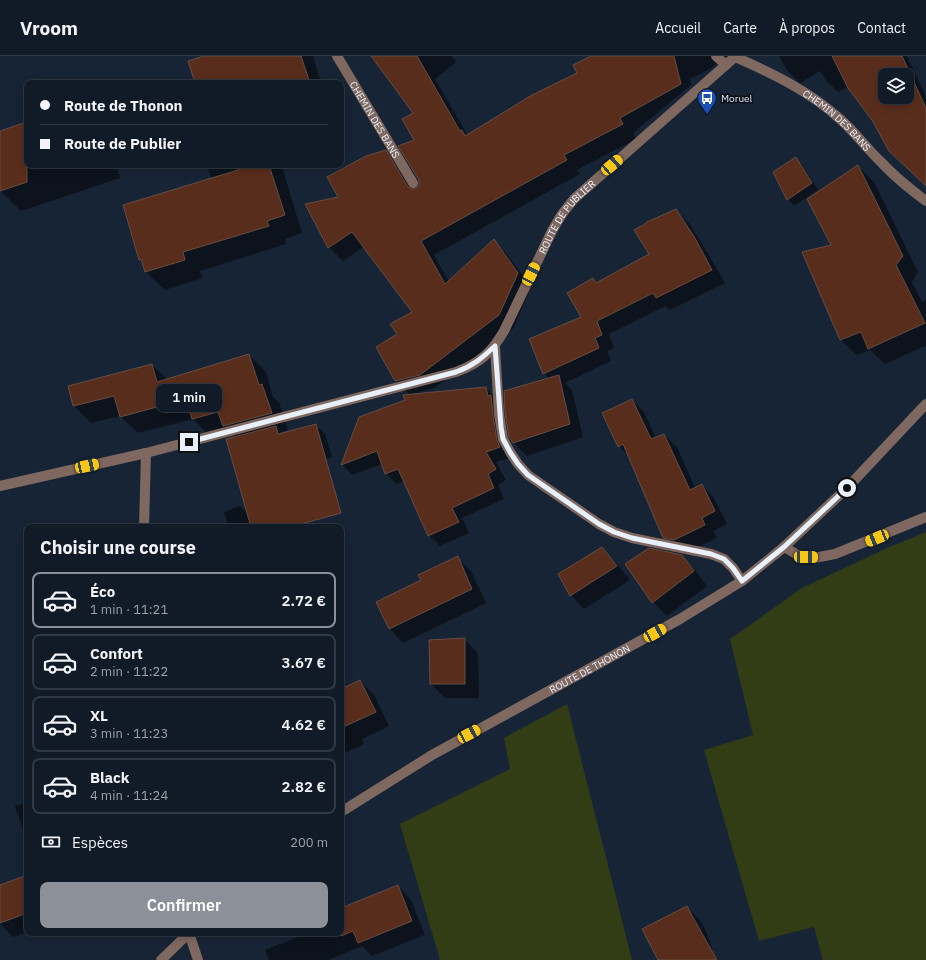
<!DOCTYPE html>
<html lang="fr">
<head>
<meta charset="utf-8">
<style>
  body { margin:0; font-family:"IBM Plex Sans",sans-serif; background:#1e2834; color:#f1f3f6; height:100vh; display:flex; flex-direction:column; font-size:15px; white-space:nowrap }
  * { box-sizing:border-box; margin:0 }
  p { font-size:13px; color:#9ca1a8 }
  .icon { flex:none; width:22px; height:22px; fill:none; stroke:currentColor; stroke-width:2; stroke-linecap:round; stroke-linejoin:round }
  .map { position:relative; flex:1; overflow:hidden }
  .side { position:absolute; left:24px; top:468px; width:320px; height:412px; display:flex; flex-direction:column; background:#111b28; border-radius:8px; box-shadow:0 2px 10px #0003,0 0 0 1px #303945 }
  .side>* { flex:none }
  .top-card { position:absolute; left:24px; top:24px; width:320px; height:88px; border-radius:8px; box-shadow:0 2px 10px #0003,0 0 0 1px #303945; display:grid; align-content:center; height:88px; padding:0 16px; background:#111b28 }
  .fabs { position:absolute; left:878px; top:12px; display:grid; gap:8px }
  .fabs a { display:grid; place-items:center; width:36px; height:36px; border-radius:8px; background:#111b28; box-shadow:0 2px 10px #0003,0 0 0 1px #303945; font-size:20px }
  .end { position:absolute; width:18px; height:18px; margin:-9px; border:5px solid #e8f0fc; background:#111; box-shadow:0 0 0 2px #111 }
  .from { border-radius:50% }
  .bubble { position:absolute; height:28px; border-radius:8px; background:#111b28; box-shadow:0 2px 10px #0003,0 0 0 1px #303945; font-size:13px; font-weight:600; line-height:28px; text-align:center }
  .car { position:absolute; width:12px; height:24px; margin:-12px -6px; border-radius:5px; box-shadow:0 0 3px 1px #0007; background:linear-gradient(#f5c518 24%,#345 0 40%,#f5c518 0 76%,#345 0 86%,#f5c518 0) }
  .top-card b { display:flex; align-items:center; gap:14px; height:38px; font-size:15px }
  .top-card b+b { border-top:1px solid #303945 }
  .top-card i { width:10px; height:10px; background:#f1f3f6 }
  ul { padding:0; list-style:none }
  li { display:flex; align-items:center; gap:12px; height:56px; margin:0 8px 6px; padding:0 8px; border:2px solid #303945; border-radius:8px }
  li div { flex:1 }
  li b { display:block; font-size:15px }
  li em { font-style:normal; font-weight:600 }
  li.current { border-color:#8c9099 }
  li>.icon { width:36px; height:36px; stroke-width:1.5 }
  h2 { padding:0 16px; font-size:18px; line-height:48px }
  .pay { display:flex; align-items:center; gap:10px; height:44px; padding:0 16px; font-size:15px }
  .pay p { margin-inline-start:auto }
  .cta { display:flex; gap:8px; margin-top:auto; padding:8px 16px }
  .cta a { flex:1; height:46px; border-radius:8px; background:#8c9099; color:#fff; font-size:16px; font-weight:600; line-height:46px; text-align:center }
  header { display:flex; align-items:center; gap:24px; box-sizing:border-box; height:56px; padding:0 20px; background:#111b28; border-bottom:1px solid #303945 }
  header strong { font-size:19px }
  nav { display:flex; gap:22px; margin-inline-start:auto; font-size:14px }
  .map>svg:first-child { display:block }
</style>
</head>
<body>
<header>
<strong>Vroom</strong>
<nav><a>Accueil</a><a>Carte</a><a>À propos</a><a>Contact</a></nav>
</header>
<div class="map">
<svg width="926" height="904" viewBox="0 0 926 904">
  <rect width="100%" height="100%" fill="#172435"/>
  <path fill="#323d16" d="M926,476V904H823L814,871L759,885L704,694L753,679L730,583L802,532L885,493Z
    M567,648L632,904H440L400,768L510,713L504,682Z"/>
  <path fill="#0007" fill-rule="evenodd" d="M207,0H313L321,27H196Z
    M372,0H452L456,6L435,23L468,80L579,17L592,0H726L710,13L690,23L691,29L633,77L636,83L577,114L580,118L434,199L449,226L494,185L507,198L531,231L513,273L434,332L413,338V339L486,332L496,343L510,402L496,406L506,424L498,429L504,443L462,462L469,477L440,490L429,479L405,425L396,428L386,417L382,408L352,419L342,408L407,345L410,339L396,325L398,279L413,257L365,190L343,205L329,191L340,141L385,95L399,109L414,134L420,130L415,57Z
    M779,0H907L926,41V129L872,64L848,31L838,36L825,23L820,15L800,27L787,14ZM885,19H907V41H885Z
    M27,67V109H116L120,122L21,155L0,134V76Z
    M796,102L802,109L818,134L794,150L788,143Z
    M207,109H282V111L302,177L285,183L286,188L200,215L202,222L165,234L146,216L144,206L140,203L212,123Z
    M858,110L874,126L918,216L912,226L922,246L926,244V291L925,290L885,308L870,294L857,299L841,284L803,197L833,190Z
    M676,154L689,167L707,196L725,227L670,254L665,250L609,278L614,292L607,295L611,305L565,327L572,334L583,381L527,400L513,386L550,323L544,317L582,262L593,223L597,227L651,198Z
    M249,299L266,316L273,341L279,346L288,374L281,376L283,378L316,369L325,378L332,401L290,418L308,471H199L228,468L224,456L240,450L249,459L235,381L228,375L210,380L193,363L138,377L120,360L91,367L74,350L69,331L152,309L168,324Z
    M632,344L644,356L656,382L664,379L677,391L695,432L702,429L714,442L727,468L713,475L717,482L687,496L676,494L664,481L629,400L619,390Z
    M601,492L615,506L630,524L584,553L571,539Z
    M681,500L695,514L707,530L667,560L653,546Z
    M457,502L471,515L486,547L403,587L390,573L377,547L422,525Z
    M464,583L478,597L479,642H445L431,628L430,585Z
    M360,625L374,639L389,670L362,683L364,688L341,699V634Z
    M27,746V782L25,780L15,750Z
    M27,820V876L13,881L0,868V830Z
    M398,830L411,844L425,879L372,900L362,890L328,904H269L265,894L298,881L297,877H341V853Z
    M687,851L700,864L706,875L716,904H660Z"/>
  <path fill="#592d1b" stroke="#654d43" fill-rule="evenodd" d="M204,0H301L310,27H195L188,5Z
    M371,0H417L460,75L462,74L465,80L532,39L577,17L573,9L591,0H674L681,28L620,62L623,68L564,99L567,104L421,185L445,228L494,183L518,217L499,259L420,319L395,325L376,291L397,278L390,268L412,256L352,176L328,192L305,148L338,141L327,121L366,100L386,94L408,131L413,133L419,130V124L398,90L414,84L402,63L413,57Z
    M832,0H902L926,52V130L889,95L872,64L848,32ZM885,19H907V41H885Z
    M27,66V126L0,135V75Z
    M796,101L812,127L787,144L773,116Z
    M237,109H269L285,159L267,165L269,170L183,196L185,204L145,216L141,203L139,204L123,149L238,114Z
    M858,109L903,200L896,209L925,267L868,293L861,276L840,284L802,196L831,189L807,143Z
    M676,153L695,182L712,214L656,242L653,237L597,265L602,279L595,282L599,292L543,318L529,283L581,261L567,237L593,222L596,227L649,198L634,174L645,168L647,166Z
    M249,298L259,329L262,328L272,357L223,370L218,356L192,363L186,343L120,361L114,340L73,350L68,330L152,308L157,326Z
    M559,319L570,368L513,387L509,381L505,357L504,335Z
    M486,331L488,340L491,339L493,359L497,384L500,391L486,396L496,413L488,418L494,432L452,452L459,466L428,480L398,413L385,418L377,395L341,409L359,361L405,344L403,339Z
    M632,343L651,383L664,378L690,434L702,428L715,455L702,462L705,469L674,484L663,482L623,388L618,391L602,357Z
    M316,368L341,457L290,471H251L226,383L276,370L278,378Z
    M602,491L617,510L570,540L558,518Z
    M649,492L682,499L694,515L652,547L625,508Z
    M458,500L472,533L389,573L376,546L421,524L418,519Z
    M465,582V628H430L429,584Z
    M360,624L376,656L341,672V633Z
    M27,819V857L0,867V829Z
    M398,829L412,865L358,887L353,875L341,880V852Z
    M687,850L695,865L717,904H658L642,873Z"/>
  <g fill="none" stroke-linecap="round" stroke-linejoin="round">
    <g stroke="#7f6860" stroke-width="10">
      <path id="s1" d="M337,0L413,127"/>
      <path d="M716,0L726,9"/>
      <path id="s2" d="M735,1C772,17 809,35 840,63C855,76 867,93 882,107C895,121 910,133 926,145"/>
      <path d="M495,290L499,358L503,383L510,396L518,408L528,419L599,468L614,476L632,482L711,498L724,503L733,512L742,525"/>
      <path id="s3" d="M0,430L146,397L456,316C480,307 491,297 504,275L552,175L562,158L574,143L736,0"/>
      <path d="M144,471L146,397"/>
      <path d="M784,491L798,499L806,501L814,502L835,498L926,461"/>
      <path id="s4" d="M341,756L432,699L680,563L742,525L784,491L847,432L926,348"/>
      <path d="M189,877L198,904"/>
      <path d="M161,904L189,877"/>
    </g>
  </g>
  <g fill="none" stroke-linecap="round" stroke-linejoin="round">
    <path stroke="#e8f0fc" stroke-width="5" d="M189,386L456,316C473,310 482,302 495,290L501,371L503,383L510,396L518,408L528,419L599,468L614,476L632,482L711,498L724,503L733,512L742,525L784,491L847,432"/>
  </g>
  <defs>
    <symbol id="bus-pin" viewBox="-11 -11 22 30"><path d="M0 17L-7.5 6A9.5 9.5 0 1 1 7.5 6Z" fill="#1a4fb4" stroke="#080d15"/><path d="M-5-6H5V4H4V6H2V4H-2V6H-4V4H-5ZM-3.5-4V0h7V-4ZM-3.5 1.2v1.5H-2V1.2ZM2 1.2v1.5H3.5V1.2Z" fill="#fff"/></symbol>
  </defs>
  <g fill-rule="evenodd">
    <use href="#bus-pin" x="696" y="31" width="22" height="30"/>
  </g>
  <g text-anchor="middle" stroke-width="3" stroke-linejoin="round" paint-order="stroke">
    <g font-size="10" fill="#e8f0fc" stroke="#080d15" text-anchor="start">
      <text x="721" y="46">Moruel</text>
    </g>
    <g font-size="10" fill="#e8f0fc" stroke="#080d15">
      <text dy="4" stroke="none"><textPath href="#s1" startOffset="74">CHEMIN DES BANS</textPath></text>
      <text dy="4" stroke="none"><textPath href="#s2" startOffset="121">CHEMIN DES BANS</textPath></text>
      <text dy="4" stroke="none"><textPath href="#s3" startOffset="666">ROUTE DE PUBLIER</textPath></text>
      <text dy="4" stroke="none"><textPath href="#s4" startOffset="287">ROUTE DE THONON</textPath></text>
    </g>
  </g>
</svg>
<div class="fabs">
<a><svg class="icon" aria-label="layers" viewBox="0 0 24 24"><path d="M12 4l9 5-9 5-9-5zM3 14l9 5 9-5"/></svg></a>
</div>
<i class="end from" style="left:847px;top:432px"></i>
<i class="end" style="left:189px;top:386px"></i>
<div class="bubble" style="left:156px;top:328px;width:66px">1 min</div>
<i class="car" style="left:612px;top:109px;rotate:49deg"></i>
<i class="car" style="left:531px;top:218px;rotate:26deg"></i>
<i class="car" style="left:87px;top:410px;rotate:78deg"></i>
<i class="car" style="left:877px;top:482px;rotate:248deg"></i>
<i class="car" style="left:806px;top:501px;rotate:91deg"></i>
<i class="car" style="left:655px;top:577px;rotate:61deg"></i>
<i class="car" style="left:469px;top:678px;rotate:62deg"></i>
<div class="top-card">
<b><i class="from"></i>Route de Thonon</b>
<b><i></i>Route de Publier</b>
</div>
<section class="side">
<h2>Choisir une course</h2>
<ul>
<li class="current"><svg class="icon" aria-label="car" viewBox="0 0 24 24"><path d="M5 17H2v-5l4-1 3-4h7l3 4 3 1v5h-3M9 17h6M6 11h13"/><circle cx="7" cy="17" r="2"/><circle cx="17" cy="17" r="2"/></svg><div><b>Éco</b><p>1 min · 11:21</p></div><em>2.72 €</em></li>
<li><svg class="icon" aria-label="car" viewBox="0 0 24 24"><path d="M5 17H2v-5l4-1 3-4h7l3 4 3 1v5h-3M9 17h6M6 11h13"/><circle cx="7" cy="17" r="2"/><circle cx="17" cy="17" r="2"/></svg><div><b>Confort</b><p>2 min · 11:22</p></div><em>3.67 €</em></li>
<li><svg class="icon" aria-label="car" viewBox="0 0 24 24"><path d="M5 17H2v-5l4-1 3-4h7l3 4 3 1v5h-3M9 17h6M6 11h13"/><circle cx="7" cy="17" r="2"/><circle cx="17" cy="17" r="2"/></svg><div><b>XL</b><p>3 min · 11:23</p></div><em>4.62 €</em></li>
<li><svg class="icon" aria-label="car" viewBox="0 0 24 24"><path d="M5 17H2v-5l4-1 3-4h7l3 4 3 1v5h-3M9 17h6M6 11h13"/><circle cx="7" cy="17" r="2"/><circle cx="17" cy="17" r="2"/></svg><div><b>Black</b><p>4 min · 11:24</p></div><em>2.82 €</em></li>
</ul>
<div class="pay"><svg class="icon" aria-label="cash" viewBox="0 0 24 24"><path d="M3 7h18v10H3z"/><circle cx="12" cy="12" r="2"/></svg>Espèces<p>200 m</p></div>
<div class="cta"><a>Confirmer</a></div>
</section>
</div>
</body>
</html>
